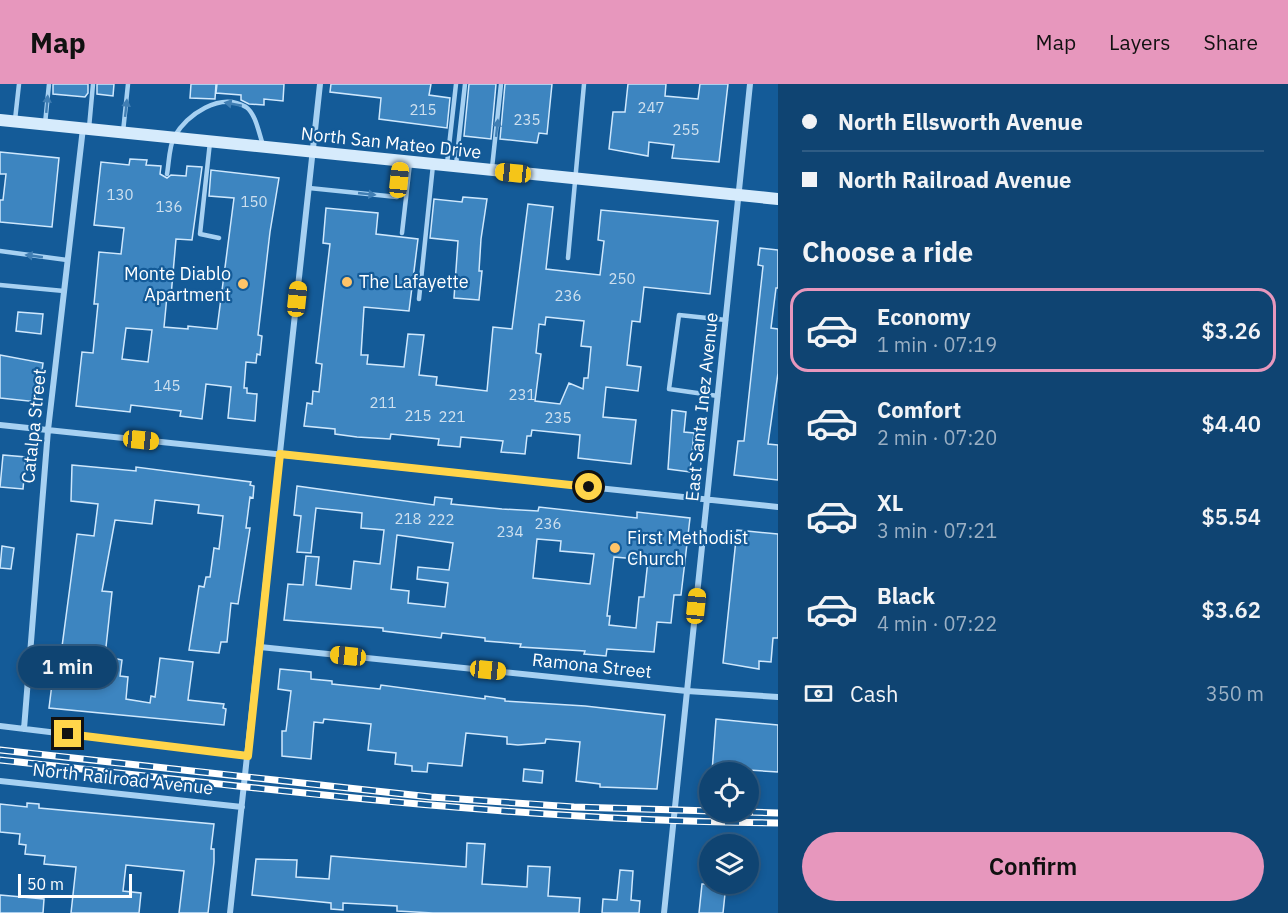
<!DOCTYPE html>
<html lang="en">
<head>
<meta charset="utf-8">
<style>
  body { margin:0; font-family:"IBM Plex Sans",sans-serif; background:#184b77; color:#f1f3f6; height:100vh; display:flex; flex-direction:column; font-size:22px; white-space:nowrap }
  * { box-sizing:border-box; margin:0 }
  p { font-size:20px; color:#9bb0c4 }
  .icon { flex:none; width:33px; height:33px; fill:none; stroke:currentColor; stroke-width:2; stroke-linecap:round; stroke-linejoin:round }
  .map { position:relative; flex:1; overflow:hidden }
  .drawer { display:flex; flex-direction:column; background:#0f4472; width:510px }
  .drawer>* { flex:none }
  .banner { display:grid; align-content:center; height:132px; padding:0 24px; background:#0f4472 }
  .buttons { position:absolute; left:699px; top:678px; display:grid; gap:12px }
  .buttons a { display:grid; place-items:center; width:60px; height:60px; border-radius:50%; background:#0f4472; box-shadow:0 3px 9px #0003,0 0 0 2px #2f5c84; font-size:30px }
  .scale { position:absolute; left:18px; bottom:15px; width:114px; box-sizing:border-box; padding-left:6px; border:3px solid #fff; border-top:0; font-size:16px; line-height:21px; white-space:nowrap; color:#fff; -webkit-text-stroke:4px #145b98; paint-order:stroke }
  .end { position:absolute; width:27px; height:27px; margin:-14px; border:8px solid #ffd54a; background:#111; box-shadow:0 0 0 3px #111 }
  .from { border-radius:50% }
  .bubble { position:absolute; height:42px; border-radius:21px; background:#0f4472; box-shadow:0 3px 9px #0003,0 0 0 2px #2f5c84; font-size:20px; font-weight:600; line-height:42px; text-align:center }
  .car { position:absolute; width:18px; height:36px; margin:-18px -9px; border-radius:8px; box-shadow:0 0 4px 2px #0007; background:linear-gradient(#f5c518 24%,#345 0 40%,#f5c518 0 76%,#345 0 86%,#f5c518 0) }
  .banner b { display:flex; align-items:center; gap:21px; height:57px; font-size:22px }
  .banner b+b { border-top:2px solid #2f5c84 }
  .banner i { width:15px; height:15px; background:#f1f3f6 }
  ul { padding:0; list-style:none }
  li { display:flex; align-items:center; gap:18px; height:84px; margin:0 12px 9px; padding:0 12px; border:3px solid transparent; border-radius:18px }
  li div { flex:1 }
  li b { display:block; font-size:22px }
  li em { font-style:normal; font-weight:600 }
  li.selected { border-color:#e797bd }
  li>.icon { width:54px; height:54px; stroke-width:1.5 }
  h2 { padding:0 24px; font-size:27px; line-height:72px }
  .pay { display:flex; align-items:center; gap:15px; height:66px; padding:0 24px; font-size:22px }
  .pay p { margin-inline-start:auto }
  .button { display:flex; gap:12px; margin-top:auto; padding:12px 24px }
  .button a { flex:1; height:69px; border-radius:36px; background:#e797bd; color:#111; font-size:24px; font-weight:600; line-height:69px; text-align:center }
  header { display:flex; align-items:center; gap:36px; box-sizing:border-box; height:84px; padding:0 30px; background:#e797bd; color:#111 }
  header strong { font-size:28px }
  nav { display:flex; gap:33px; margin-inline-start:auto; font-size:21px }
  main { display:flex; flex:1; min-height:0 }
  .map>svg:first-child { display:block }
</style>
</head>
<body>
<header>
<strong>Map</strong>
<nav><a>Map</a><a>Layers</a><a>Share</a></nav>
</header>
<main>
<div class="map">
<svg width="778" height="829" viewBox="0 0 778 829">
  <rect width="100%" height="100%" fill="#145b98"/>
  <path fill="#3d85c0" stroke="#cfe8fd" stroke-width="1.5" fill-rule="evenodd" d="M53,0H88V9L85,13L53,10Z
    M97,0H114L113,12L97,10Z
    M191,0H216L215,15L190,14Z
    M217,0H284L283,17L264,15V21L249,20L241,16V11L216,9Z
    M331,0H431L429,11L450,14L447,44L379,35L381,14L330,8Z
    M469,0H496L491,55L464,52Z
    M505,0H552L547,50L539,49L537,59L500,55Z
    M628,0H666L665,12L698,15L700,0H728L719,78L672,74L674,61L649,58L648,72L609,65L613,28H625Z
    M0,68L59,74L52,143L0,138V116H3L6,90H0Z
    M130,75L147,76L146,81L161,82L160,90L167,94L171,91L186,92L187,82L202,83L192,156L176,155L171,212H167L164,243L188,245V242L217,245L234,114L209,112L211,86L279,94L270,148L258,251L262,252L260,271L257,270L256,279L246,278L244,304H247V309L257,310L255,337L228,334L231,303L206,300L202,335L180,332L181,327L131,321L130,328L76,322L82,268L93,269L98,220H94L99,168L121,170L124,144L94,141L101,78L129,81ZM126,244L152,246L148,278L122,275Z
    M463,113L487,115L481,155L479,187H482L479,216L454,214L458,157L430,154L434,115L462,118Z
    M528,120L553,123L546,185L600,191L604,157L598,156L601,126L718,137L710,210L644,203L640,238L632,237L627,281L641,283L638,307L606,303L603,333L636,336L631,380L578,374L580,351L532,346L531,352H527L525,370L501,368L503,357L461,353L460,363L438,361L439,355L391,350L390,355L357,353L335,350V345L304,342L307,319L312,320L313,307L319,308L322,280L316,279L330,160L323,159L326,124L378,129L376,150L418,155L409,227L364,223L361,271H368L367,280L404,283L408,250L424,251L419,291L437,293L436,301L487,307L493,243L512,245ZM546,233L584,237L581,262L591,263L588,294H584L583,305L569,299L560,320L535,317L541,270L536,269L539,240L545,241Z
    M760,164L778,166V204H776L771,244L778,245V289L768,360L778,361V396L734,391L738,357H744L763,182L758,181Z
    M18,228L43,230L41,250L16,247Z
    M0,271L43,279L38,318L0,314Z
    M672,326L686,328L684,348L694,349L690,388L668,385Z
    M3,371L26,373L23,405L0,403Z
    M72,381L136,387V383L251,398L250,401L254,402L253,414L250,413L246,444H250L238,520L231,519L227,558H221L219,569L189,566L199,502L204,503L206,493H210L214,464L219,465L223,432L198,429L199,421L155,416L152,440L115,436L102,507L112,508L105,572L122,576L120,592L128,593L126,615L150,619L151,612L155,613L160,574L193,578L188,616L224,620L223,624L226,625L224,641L49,624L54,584L59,585L77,450L94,452L98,420L71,417Z
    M297,402L434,421L435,413L452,415L451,420L502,425L538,427L539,423L637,434V428L690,434L681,511H674L671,539L657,538L654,568L607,565L606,572L584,570L585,567L520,563L521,560L485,557V554L442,549L441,554L383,547V544L284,536L288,500L303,501L306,472L319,473L316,501L351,505L354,477L380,480L384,446L361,444L362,429L316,424L311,469L297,468L301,432L294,431ZM397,451L453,459L449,486L418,483L417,495L448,499L445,523L408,519L409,507L391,505ZM537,455L561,457L560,467L594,470L590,500L533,494ZM614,473L648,476L644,513H639L636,544L609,541L610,532H607Z
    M737,446L778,450V554H773L771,578L759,577V585L723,579Z
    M2,462L14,464L11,485L0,484Z
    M280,585L311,588V595L332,597V600L380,605L381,601L485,615V612L505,615V617L585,622L665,631L657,705L600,703V700L576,697L580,658L546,655L545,659L518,661L507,660V653L466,649L462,682L428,679L427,688L412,687V682L395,680L396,669L368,666L371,640L324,635L323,639L314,638L311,675L282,672V647H286L291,607L278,605Z
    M716,635L778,641V688L734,685V688H712Z
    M524,685L543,687L542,699L523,697Z
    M27,719L39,720V724L214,740L211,765H214V778L208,829H179L184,787L126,781L123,807L141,809L139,829H71L76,783L44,780L45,772L25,770L26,761L19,760L20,750L0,748V720L27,723Z
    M467,759L485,760L482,800L527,803L528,782L550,783L548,812L580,814L579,829H433L397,827V822L343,819V826L331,825V819L252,811L256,775L297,776L296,793L329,795L331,772L466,783Z
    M620,786L633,787L631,816L640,817L639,829H602L603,815L617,816Z
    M702,800H726L723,829H699Z
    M0,811L44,815L43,829H0Z"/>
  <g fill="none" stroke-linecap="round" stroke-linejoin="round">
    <path stroke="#a7d1f2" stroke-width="4.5" d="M15,36L19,0
      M45,40L49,0
      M89,44L93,0
      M123,48L128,0
      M210,58L200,150L219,154
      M447,80L456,0
      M456,81L465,0
      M492,84L501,0
      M167,90C169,79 169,63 174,53C187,31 220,7 246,23C256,30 259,50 263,61
      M309,104L397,113L401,78
      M402,149L410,79
      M0,167L67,176
      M568,174L584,0
      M0,201L64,207
      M419,215L433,81
      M718,312L669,305L679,231L726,236"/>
    <path stroke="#a7d1f2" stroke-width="6" d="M0,341L778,423
      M260,563L687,607L778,613
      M0,642L247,672
      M24,645L48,346L83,44
      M0,697L242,723
      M230,829L320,0
      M664,829L750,0"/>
    <path stroke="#d6ebfc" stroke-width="12" d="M0,36L778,115"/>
    <defs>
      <path id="rail" d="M0,666L431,713L574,723L778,729
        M0,676C259,704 517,737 778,739"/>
    </defs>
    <use href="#rail" stroke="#fff" stroke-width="7"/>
    <use href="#rail" stroke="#145b98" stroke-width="4.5" stroke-dasharray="14" stroke-linecap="butt"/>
  </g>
  <defs><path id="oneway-solid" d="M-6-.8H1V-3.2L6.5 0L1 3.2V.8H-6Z" transform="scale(1.5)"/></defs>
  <g fill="#407eb3">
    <use href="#oneway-solid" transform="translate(47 20) rotate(-85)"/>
    <use href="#oneway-solid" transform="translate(233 20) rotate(-169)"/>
    <use href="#oneway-solid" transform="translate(126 24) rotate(-84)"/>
    <use href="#oneway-solid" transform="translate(497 44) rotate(-84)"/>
    <use href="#oneway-solid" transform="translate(367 110) rotate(6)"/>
    <use href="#oneway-solid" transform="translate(34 172) rotate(-172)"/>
  </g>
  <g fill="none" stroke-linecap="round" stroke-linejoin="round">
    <path stroke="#ffd54a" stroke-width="8" d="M68,650L248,672L280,370L589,403"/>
  </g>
  <g fill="#ffc468" stroke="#145b98" stroke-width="2">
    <circle cx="347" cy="198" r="6"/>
    <circle cx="243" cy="200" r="6"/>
    <circle cx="615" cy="464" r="6"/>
  </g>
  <g text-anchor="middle" stroke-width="4.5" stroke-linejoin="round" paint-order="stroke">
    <g font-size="15" fill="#cee0ef">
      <text x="651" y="29">247</text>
      <text x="423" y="31">215</text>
      <text x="527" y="41">235</text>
      <text x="686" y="51">255</text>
      <text x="120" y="116">130</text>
      <text x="254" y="123">150</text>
      <text x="169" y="128">136</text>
      <text x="622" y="200">250</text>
      <text x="568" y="217">236</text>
      <text x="167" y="307">145</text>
      <text x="522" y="316">231</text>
      <text x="383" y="324">211</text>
      <text x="418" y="337">215</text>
      <text x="452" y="338">221</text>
      <text x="558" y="339">235</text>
      <text x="408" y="440">218</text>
      <text x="441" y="441">222</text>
      <text x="548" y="445">236</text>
      <text x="510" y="453">234</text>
    </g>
    <g font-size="18" fill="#fff" stroke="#145b98">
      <text transform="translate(391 59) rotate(6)" y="6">North San Mateo Drive</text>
      <text transform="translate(702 323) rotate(-84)" y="6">East Santa Inez Avenue</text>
      <text transform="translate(34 342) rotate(-84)" y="6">Catalpa Street</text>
      <text transform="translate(592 582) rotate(6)" y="6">Ramona Street</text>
      <text transform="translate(123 695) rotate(6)" y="6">North Railroad Avenue</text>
    </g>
    <g font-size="18" fill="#fff" stroke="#145b98" text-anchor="start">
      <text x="231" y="196" text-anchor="end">Monte Diablo<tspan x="231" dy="21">Apartment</tspan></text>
      <text x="359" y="204">The Lafayette</text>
      <text x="627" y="460">First Methodist<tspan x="627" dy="21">Church</tspan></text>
    </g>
  </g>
</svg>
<div class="buttons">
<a><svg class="icon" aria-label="locate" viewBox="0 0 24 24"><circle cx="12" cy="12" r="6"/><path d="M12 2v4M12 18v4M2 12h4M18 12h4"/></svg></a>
<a><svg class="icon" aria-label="layers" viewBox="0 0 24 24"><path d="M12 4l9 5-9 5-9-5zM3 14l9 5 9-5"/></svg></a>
</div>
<div class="scale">50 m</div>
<i class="end from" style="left:589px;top:403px"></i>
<i class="end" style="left:68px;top:650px"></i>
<div class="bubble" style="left:18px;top:562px;width:99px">1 min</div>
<i class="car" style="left:513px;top:89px;rotate:276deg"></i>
<i class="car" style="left:399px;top:96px;rotate:6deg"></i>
<i class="car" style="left:297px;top:215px;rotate:6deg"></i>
<i class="car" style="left:141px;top:356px;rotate:96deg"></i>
<i class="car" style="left:696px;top:522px;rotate:6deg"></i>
<i class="car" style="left:348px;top:572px;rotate:276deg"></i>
<i class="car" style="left:488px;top:586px;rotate:96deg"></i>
</div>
<section class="drawer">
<div class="banner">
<b><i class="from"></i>North Ellsworth Avenue</b>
<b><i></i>North Railroad Avenue</b>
</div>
<h2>Choose a ride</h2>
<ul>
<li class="selected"><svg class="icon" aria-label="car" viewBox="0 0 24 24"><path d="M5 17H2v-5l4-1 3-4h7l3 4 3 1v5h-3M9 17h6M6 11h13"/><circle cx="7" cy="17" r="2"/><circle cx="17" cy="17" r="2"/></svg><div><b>Economy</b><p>1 min · 07:19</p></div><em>$3.26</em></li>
<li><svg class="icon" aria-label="car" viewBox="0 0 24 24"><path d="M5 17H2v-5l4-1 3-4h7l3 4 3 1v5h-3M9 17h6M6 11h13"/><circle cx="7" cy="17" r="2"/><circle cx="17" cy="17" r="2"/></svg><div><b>Comfort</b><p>2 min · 07:20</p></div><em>$4.40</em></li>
<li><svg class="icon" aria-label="car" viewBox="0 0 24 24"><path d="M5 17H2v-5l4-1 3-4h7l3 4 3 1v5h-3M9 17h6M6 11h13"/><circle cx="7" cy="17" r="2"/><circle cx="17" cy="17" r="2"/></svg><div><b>XL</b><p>3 min · 07:21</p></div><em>$5.54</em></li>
<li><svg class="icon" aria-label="car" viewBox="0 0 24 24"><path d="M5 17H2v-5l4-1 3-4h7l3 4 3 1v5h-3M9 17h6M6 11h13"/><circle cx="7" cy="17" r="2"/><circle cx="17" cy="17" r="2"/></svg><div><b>Black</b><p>4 min · 07:22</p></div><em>$3.62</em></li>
</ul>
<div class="pay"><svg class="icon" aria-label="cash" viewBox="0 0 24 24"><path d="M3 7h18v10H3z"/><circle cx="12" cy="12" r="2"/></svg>Cash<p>350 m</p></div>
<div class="button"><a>Confirm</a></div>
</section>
</main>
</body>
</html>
